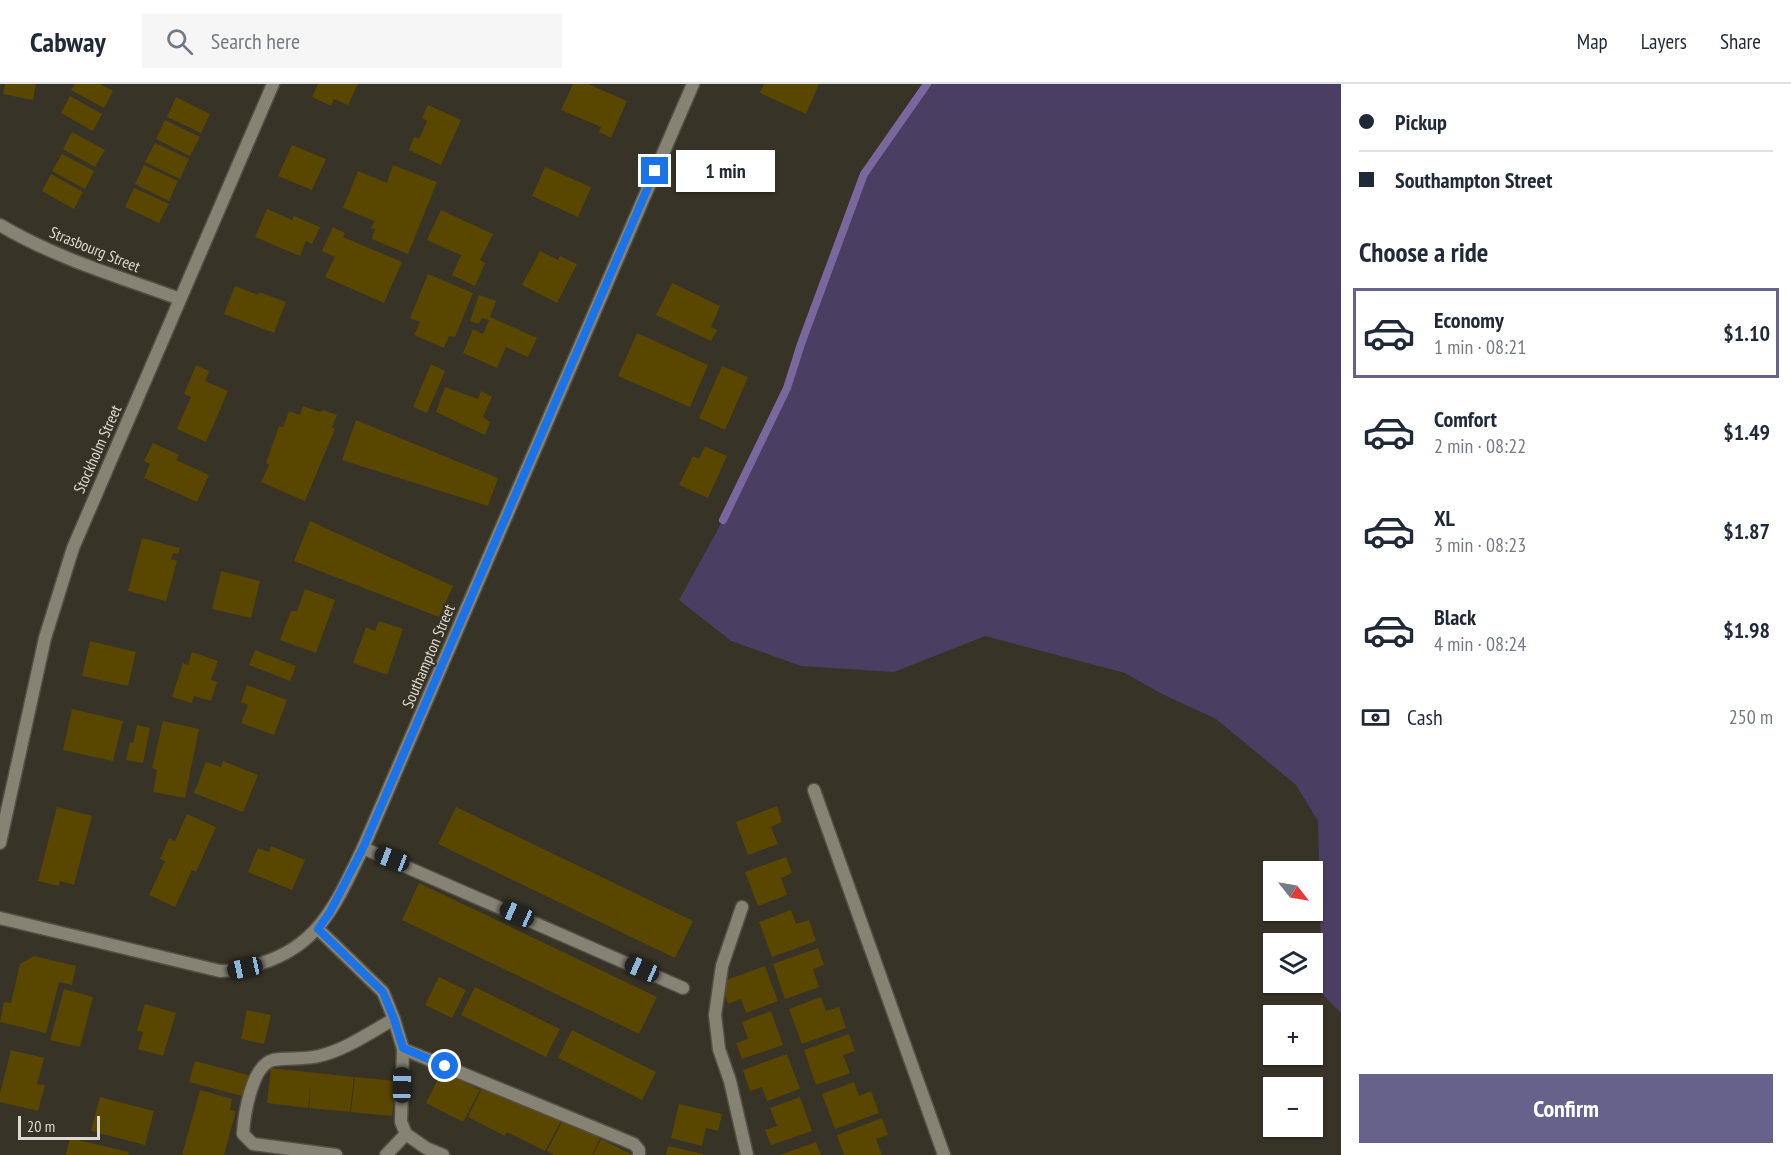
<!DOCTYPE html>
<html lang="en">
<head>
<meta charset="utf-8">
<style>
  body { margin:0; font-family:"PT Sans Narrow",sans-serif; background:#f6f6f7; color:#1f2937; height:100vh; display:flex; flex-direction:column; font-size:22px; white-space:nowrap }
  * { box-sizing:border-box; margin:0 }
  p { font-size:20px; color:#747a83 }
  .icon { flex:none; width:33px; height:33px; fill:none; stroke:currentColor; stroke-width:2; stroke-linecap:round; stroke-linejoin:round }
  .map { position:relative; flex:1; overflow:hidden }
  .details { display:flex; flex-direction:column; background:#fff; width:450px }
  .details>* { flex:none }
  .banner { display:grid; align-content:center; height:132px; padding:0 18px; background:#fff }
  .needle { width:39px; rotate:121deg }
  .buttons { position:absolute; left:1263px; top:777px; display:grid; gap:12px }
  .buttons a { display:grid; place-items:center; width:60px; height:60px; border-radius:0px; background:#fff; box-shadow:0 2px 4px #0004; font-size:30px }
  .scale { position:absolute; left:18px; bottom:15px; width:82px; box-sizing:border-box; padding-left:6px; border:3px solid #dddad2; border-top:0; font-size:16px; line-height:21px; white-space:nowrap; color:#dddad2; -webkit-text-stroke:4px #373326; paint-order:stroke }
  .end { position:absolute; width:27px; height:27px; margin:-14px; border:8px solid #1a73e8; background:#fff; box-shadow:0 0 0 3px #fff }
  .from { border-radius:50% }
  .bubble { position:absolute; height:42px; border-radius:0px; background:#fff; box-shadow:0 2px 4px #0004; font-size:20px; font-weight:700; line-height:42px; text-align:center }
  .car { position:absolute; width:18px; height:36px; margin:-18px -9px; border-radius:8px; box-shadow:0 0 4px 2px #0007; background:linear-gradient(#222 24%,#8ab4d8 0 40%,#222 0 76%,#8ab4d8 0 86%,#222 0) }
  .banner b { display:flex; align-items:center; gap:21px; height:57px; font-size:22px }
  .banner b+b { border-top:2px solid #e0e1e3 }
  .banner i { width:15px; height:15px; background:#1f2937 }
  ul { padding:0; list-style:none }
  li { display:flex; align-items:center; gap:18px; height:90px; margin:0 12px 9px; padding:0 6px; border:3px solid transparent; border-radius:0px }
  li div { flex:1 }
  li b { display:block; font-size:22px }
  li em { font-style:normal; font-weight:700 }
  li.selected { border-color:#67628c }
  li>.icon { width:54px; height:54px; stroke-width:1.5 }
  h2 { padding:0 18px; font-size:27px; line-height:72px }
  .pay { display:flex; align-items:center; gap:15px; height:66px; padding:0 18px; font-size:22px }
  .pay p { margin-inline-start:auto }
  .button { display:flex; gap:12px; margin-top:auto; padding:12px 18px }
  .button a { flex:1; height:69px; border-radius:0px; background:#67628c; color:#fff; font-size:24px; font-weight:700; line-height:69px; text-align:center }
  header { display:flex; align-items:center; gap:36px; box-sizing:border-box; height:84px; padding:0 30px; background:#fff; border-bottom:2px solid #e0e1e3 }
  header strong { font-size:28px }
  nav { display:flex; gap:33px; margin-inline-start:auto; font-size:21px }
  .search { width:420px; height:54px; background:#f6f6f7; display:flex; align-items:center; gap:15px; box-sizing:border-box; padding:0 21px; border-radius:0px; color:#747a83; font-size:22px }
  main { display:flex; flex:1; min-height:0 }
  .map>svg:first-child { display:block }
</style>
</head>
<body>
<header>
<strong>Cabway</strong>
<div class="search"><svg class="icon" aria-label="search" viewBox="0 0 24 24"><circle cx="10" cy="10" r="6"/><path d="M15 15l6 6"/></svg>Search here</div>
<nav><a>Map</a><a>Layers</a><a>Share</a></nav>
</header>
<main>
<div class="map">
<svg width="1341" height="1071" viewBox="0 0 1341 1071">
  <rect width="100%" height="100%" fill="#373326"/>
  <path fill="#4a3e62" d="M927,0H1341V929L1322,910L1318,737L1296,701L1216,635L1162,610L1125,589L985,552L894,588L801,582L731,557L679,516L723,436L787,304L801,260L864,90Z"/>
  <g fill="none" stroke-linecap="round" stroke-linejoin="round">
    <path stroke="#79689e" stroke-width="8" d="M723,436L787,304L801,260L864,90L927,0"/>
  </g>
  <path fill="#594700" d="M5,0H36L33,16L3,10Z
    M75,0H100L113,7L104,24L71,6Z
    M318,0H358L348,21L334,15L331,22L312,13Z
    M573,0H588L627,17L611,54L599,48L601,43L561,26Z
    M764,0H819L806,30L760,9Z
    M70,12L102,30L93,47L61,29Z
    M176,13L210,30L201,49L167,33Z
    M428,21L461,36L441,81L409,66L414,53L419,55L427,37L422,34Z
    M165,36L200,53L190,72L156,55Z
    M72,48L105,66L95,83L63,65Z
    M155,59L189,75L180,95L145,78Z
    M292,61L326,75L312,106L278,92Z
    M62,70L94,87L85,105L52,87Z
    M144,81L178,97L169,117L135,100Z
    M393,81L437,98L408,170L372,155L375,145L371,144L374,137L343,124L358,87L387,99Z
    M545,83L591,103L578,133L532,112Z
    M51,90L83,108L74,125L42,107Z
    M134,104L169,120L159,139L125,123Z
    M267,125L292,136L294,132L320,143L312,160L306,157L300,172L255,153Z
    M441,126L493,150L480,176L485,179L475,202L452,191L461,171L427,156Z
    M333,143L345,149L343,153L402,178L384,219L325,193L335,173L322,167Z
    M540,167L558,176L560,172L577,180L557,219L522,201Z
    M428,190L473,209L455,253L449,252L444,264L414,251L420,238L410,234Z
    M672,199L720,222L711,243L717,246L711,257L656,231Z
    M235,202L258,211L259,208L286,218L274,249L224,230Z
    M479,211L496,217L490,233L537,254L528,273L506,263L497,284L463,269L473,245L483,250L489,236L482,234L479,240L470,237Z
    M637,249L708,281L690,323L618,292Z
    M431,280L445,287L427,329L413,323Z
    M196,281L209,287L205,297L228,307L206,358L177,345L191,313L184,310Z
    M722,282L748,293L725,346L699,334Z
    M445,303L478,315L481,307L492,313L483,333L490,338L485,351L436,328Z
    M303,322L320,328L323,326L337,331L332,343L335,345L305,417L261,398L269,381L266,379L279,342L283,343L289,327L300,331Z
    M356,336L498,394L488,422L342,376Z
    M153,359L179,371L176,376L209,391L197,418L144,394L150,380L144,377Z
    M705,362L727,372L708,414L679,401L693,372L699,375Z
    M310,437L453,502L439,533L294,477Z
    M142,454L180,464L178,470L173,469L171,475L177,477L166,517L128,507Z
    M221,487L260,497L251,534L212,525Z
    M305,505L335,516L316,569L280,556L291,527H297Z
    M379,537L403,545L387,591L353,579L366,543L375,547Z
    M90,557L136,568L128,602L82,592Z
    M255,566L296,582L290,597L249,581Z
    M192,568L218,577L211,596L217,598L211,617L194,612L192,619L172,613L183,579L188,581Z
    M247,601L287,616L274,651L241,639L248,621L241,618Z
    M72,625L123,637L113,677L63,666Z
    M163,637L199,645L185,714L153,708L157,686L152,684Z
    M137,641L150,644L143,679L126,676L130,658L133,659Z
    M223,677L258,691L243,728L194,709L206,678L221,683Z
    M777,722L782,738L771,743L778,760L748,771L736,738Z
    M57,723L92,732L74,801L60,797L59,802L38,797Z
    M456,723L693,837L675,874L438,760Z
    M187,730L216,743L196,788L192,786L175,823L149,811L165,777L160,775L169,754L175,757Z
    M271,762L305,776L292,806L248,788L258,764L269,768Z
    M786,773L792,789L781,794L787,811L758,822L745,788Z
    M419,799L657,913L639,950L402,836Z
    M791,826L796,840L809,836L816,857L772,873L759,838Z
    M818,864L824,881L813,885L819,903L785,915L773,880Z
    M34,872L76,882L72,901L59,898L46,949L0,938L4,918L11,919L20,880Z
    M765,882L778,917L746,929L741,915L728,920L721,898Z
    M439,893L466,906L452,934L425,921Z
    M475,903L560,945L546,973L461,931Z
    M64,905L93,913L80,963L50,956Z
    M821,913L826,927L839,923L846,944L802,960L789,925Z
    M145,920L176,929L163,972L138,965L143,948L137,947Z
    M247,926L271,931L264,960L241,955Z
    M771,927L783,961L742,975L736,959L748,955L742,938Z
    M572,946L656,988L642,1016L558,974Z
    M849,950L855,967L843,971L850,989L816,1001L804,966Z
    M11,966L44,974L37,1000L45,1001L38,1027L0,1018V1010Z
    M787,970L800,1005L767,1017L762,1003L750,1007L743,986Z
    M195,977L252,992L246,1013L189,998Z
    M271,984L354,993L350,1028L309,1024L311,1001L308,1024L267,1019Z
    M442,987L480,1006L463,1038L426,1019Z
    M355,993L396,997L392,1032L351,1028Z
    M854,998L859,1012L871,1007L879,1029L835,1045L822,1010Z
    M484,1000L562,1035L545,1067L507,1048L505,1052L468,1033Z
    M200,1006L232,1015L230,1026L236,1027L224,1071H182Z
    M100,1013L154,1027L145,1061L91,1047Z
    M800,1013L812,1047L771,1061L765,1046L777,1042L770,1024Z
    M679,1020L722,1030L718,1047L706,1044L702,1062L671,1054Z
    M882,1034L888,1051L876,1055L882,1071H844L837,1051Z
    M563,1036L600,1054L592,1071H554L547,1067Z
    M70,1054L129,1068L128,1071H66Z
    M601,1055L633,1071H593Z
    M816,1058L821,1071H780Z
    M668,1062L703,1070V1071H666Z"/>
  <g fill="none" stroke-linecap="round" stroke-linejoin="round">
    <defs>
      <path id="service" d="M363,764L683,904"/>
      <path id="minor" d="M0,141C55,174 120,193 180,215
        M814,706L944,1071
        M0,759L45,554L73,464L273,0
        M742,823L722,882L715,931L719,965L730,997L747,1071
        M0,834L220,887C235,887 248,884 262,879C321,861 338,815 363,764L693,0
        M318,845L383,908L394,935L403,965L401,1038L406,1050L426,1064L443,1071
        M403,965L634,1060L639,1066V1071
        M336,1071L253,1060L243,1050C244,1031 252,981 273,976C288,973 304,976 319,972C345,966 371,948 394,935
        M386,1071L406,1050"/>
    </defs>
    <use href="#service" stroke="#545046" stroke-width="15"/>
    <use href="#minor" stroke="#545046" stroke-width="15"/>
    <use href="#service" stroke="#878374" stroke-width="12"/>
    <use href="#minor" stroke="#878374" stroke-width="12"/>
  </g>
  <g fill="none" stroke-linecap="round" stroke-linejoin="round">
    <path stroke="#1a73e8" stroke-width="8" d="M445,982L403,964L394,935L383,908L318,845L330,828L363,764L655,87"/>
  </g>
  <g text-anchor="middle" stroke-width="4.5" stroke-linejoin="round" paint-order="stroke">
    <g font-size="16" fill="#dddad2" stroke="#373326">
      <text transform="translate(95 165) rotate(22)" y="6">Strasbourg Street</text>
      <text transform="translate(97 365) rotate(-66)" y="6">Stockholm Street</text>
      <text transform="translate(428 572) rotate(-67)" y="6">Southampton Street</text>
    </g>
  </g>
</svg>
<div class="buttons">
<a><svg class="needle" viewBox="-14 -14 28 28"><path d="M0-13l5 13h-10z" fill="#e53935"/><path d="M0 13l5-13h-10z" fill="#747a83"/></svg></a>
<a><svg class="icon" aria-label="layers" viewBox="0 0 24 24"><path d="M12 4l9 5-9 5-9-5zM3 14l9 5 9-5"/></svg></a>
<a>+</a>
<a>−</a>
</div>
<div class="scale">20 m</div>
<i class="end from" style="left:445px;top:982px"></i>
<i class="end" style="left:655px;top:87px"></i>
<div class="bubble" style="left:676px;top:66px;width:99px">1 min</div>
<i class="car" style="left:392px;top:775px;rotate:291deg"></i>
<i class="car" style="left:517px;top:830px;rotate:294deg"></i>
<i class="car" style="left:245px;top:884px;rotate:258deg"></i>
<i class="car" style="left:642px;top:885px;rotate:294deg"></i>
<i class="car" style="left:402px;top:1001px;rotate:1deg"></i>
</div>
<section class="details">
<div class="banner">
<b><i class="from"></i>Pickup</b>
<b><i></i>Southampton Street</b>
</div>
<h2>Choose a ride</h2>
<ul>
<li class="selected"><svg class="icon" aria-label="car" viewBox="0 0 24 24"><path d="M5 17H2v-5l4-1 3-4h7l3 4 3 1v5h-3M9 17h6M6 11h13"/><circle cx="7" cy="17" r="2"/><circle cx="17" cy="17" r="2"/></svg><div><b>Economy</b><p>1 min · 08:21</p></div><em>$1.10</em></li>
<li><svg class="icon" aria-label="car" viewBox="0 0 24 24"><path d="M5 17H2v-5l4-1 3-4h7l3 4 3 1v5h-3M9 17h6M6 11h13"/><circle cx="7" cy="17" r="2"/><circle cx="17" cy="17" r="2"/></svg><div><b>Comfort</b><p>2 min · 08:22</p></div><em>$1.49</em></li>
<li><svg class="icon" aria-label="car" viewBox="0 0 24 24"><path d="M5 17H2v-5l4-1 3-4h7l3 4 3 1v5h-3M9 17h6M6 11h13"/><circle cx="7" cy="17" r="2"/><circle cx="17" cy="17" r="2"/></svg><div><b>XL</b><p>3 min · 08:23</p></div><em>$1.87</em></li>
<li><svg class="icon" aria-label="car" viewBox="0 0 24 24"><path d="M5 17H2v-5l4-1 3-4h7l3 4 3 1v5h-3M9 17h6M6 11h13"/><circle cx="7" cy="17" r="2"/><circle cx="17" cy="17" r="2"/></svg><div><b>Black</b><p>4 min · 08:24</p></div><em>$1.98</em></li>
</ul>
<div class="pay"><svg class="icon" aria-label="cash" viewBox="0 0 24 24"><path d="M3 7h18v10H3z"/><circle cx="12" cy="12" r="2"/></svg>Cash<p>250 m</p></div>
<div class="button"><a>Confirm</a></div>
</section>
</main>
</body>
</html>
